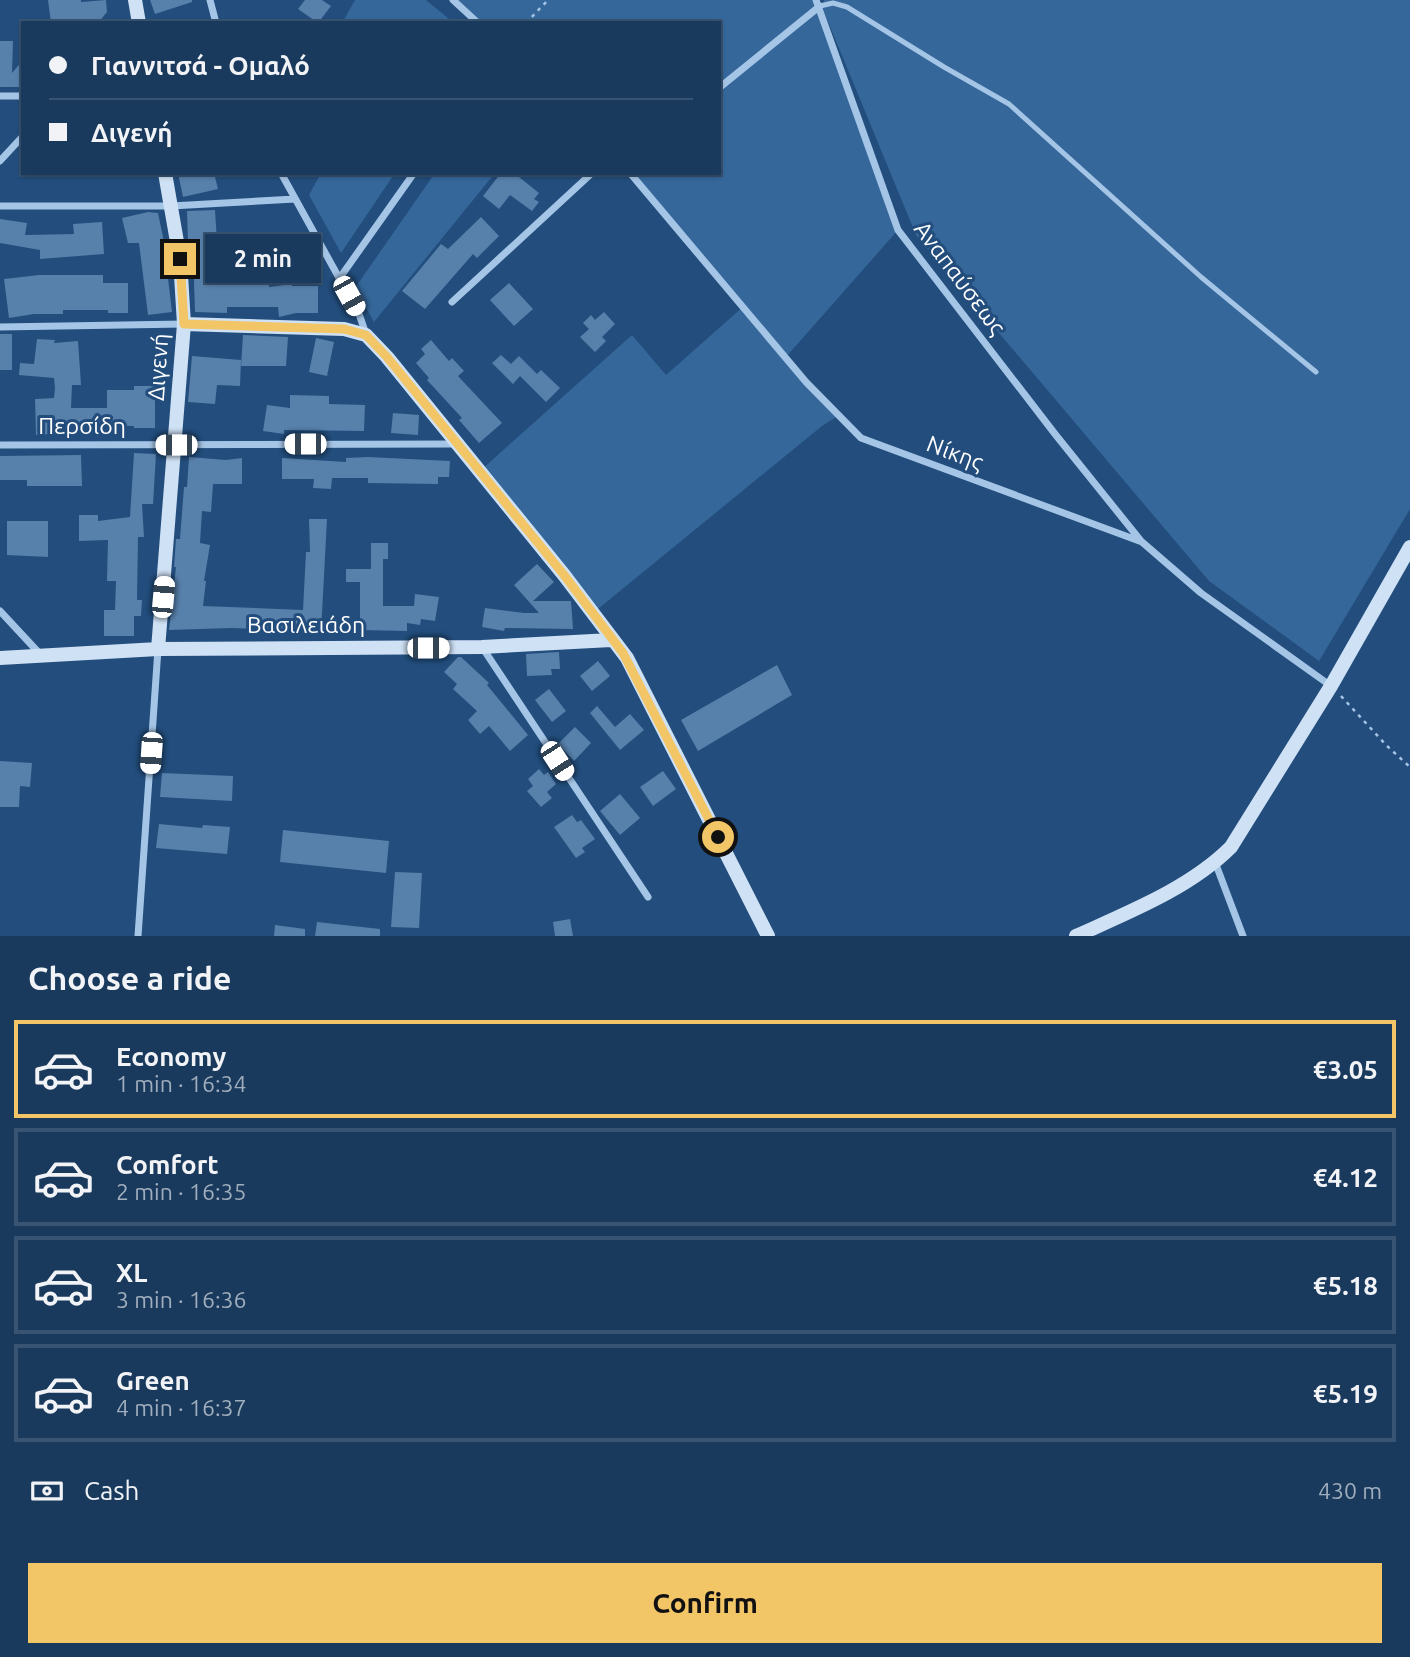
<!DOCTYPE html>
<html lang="en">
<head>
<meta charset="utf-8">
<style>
  body { margin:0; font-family:Ubuntu,sans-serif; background:#274566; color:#f1f3f6; height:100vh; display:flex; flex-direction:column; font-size:26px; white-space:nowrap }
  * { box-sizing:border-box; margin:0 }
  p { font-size:23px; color:#9fadbc }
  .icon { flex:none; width:38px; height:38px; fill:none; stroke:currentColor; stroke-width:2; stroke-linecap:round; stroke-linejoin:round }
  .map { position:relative; height:936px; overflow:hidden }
  .drawer { display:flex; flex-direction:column; background:#1a3a5d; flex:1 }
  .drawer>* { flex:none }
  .top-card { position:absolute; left:21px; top:21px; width:700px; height:154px; border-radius:0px; box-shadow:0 2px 5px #0004,0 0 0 2px #385472; display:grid; align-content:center; height:154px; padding:0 28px; background:#1a3a5d }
  .end { position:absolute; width:32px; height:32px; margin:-16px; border:9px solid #f2c567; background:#111; box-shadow:0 0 0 4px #111 }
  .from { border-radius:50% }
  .bubble { position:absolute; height:49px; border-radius:0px; background:#1a3a5d; box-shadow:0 2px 5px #0004,0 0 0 2px #385472; font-size:23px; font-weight:600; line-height:49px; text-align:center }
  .car { position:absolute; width:21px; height:42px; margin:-21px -10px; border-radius:9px; box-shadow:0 0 5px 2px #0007; background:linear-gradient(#fff 24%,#345 0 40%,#fff 0 76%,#345 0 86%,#fff 0) }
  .top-card b { display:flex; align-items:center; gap:24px; height:66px; font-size:26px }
  .top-card b+b { border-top:2px solid #385472 }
  .top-card i { width:18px; height:18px; background:#f1f3f6 }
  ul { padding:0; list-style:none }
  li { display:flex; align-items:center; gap:21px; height:98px; margin:0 14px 10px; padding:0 14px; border:4px solid #385472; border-radius:0px }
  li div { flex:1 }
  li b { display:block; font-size:26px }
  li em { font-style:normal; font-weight:600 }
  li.current { border-color:#f2c567 }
  li>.icon { width:63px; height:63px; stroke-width:1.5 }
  h2 { padding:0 28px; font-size:32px; line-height:84px }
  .pay { display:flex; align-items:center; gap:18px; height:77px; padding:0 28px; font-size:26px }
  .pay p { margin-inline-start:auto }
  .cta { display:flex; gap:14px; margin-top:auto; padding:14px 28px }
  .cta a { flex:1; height:80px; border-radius:0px; background:#f2c567; color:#111; font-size:28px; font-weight:600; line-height:80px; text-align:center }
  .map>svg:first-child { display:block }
</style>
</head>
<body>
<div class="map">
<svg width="1410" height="936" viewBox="0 0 1410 936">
  <rect width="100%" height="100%" fill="#224d7c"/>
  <path fill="#35679a" d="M355,0H426L454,23H342Z
    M453,0H816L898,230L786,357L838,416L822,426L593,613L481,470L632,335L666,375L744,306L630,173H719V23H478Z
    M824,0H1410V509L1319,661L1209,581L916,235L822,7Z
    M321,173H395L341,253L309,195Z
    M435,173H495L374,322L355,288Z"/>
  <path fill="#5780ab" d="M48,0H81V2L106,0L107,12L98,23H51Z
    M150,0H192V2L155,14Z
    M305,0H322L331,6L318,23L298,9Z
    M0,41H13L12,73L23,60V87H0Z
    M178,173H214L218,189L183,197Z
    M501,173H514L539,193L534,199L539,202L532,211L510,195L499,209L483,196Z
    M215,210L217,242H235L236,270H269V287L292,284V286H318V313H296L279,317L278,307H227V313L195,312L194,282L198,241H188L187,211Z
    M148,212L158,213L168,261H166L172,312L148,315L139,243H128L122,218Z
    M481,217L499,236L477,258L473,254L425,309L402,291L441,244L448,249Z
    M0,219L27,223L25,235L74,234L73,224L102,222L104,254L40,259V250L0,243Z
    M39,275H103V283H128V313H108V310H63V314H34L9,318L4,279Z
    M509,283L533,309L514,326L490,300Z
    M604,312L615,324L602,337L606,341L595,352L580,337L589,329L583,323L591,315L595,320Z
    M0,334H12V370H0Z
    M243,335L288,337L286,366H241Z
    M316,338L334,342L327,376L309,372Z
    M37,339L55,340L54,343L78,341L81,385H72L71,408H107V390H134V386H161V399H155V428H134V426L70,425V430L52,429V434L36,435L35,399L54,398L55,388L54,378L19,375L20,363L34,364Z
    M431,340L449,361L452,358L464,371L458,376L502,423L479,443L459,420L462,418L427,380L429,378L416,363L425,354L421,349Z
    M501,355L511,364L519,356L537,374L541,370L560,388L546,402L520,376L513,384L492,363Z
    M192,356L241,360L240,386L217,385L215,404L188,402Z
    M290,395L329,396V404L365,405L364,431L284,430V434L263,431L267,405L290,408Z
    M393,413L419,415L418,435L391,433Z
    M134,453L156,454L153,504H142L144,537H138L137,600H142L141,616H134V636H104V610H115L116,581H107L108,540L79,541V515H98V521L130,517Z
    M81,455L82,486H27V480H0V456Z
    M189,457L226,460L242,458V484H213L211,512L202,511L200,543L210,545L204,581H206L203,606L303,610L306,552H310L309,519H327L321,632L232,628L169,630L176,567H174L176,539H180L184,487H187Z
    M368,457L450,461L449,477H438V484L368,483V478H332L331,489L313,488L314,479H282V458L346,462V458Z
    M7,521H48V557L7,555Z
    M371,543H388V559H383V606H414L415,594L439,597L435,621L421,619L420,625L407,623V631L360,630V582H346V569H371Z
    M537,564L554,582L533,601H571L573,629L505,628L504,631L482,627L485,608L524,613H539L514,585Z
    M559,652L560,669H551L552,675L527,676L526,654Z
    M458,657H461L489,683L487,685L528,735L510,751L489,726L480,734L468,720L477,711L453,689L457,684L444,672Z
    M598,661L610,676L592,691L580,676Z
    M777,665L792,695L698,751L681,720Z
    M549,689L566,711L552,722L535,700Z
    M597,706L615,727L630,714L644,730L620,750L590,713Z
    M575,727L591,743L574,761L558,744Z
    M0,761L32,763L30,787L20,786L19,807H0Z
    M539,769L544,775L548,772L556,784L547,792L552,798L541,807L527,791L533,786L528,779Z
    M663,771L676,789L653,806L640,787Z
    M162,773L233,776L232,801L160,797Z
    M620,794L640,818L620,835L600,811Z
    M572,815L577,822L581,820L595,839L582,848L585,852L576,858L554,827Z
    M159,824L202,828L203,825L230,827L227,854L156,848Z
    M283,830L389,841L386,873L280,862Z
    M395,872L422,873L419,928L391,927Z
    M570,919L573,936H555L553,922Z
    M317,922L380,929V936H315Z
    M275,925L305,929V936H274Z"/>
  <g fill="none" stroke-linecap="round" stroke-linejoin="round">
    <path stroke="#a5c5e6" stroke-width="2.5" stroke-dasharray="3.5 5" stroke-linecap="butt" d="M526,23L548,0
      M1341,696L1387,746L1410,767"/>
    <path stroke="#a5c5e6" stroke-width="5" d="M820,6L833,3L847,7L944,67L1009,104L1201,277L1316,372"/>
    <path stroke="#a5c5e6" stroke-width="7" d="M210,0L216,23
      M453,0L478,23
      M816,0L898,230L1055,434L1141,541
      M719,88L820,6
      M0,96H23
      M0,161L23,136
      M281,173L359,314L366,334
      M630,173L806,382L861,438L1142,542L1201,593L1331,686
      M0,206H171L295,199
      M339,279L414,173
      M452,302L592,173
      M0,327L184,324
      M0,445L458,444
      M0,611L40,654
      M482,647L648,897
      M1215,862L1243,936
      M138,936L158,649"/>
    <path stroke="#cfe1f5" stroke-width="14" d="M135,0L139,23
      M184,324L344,329L366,335L387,357L564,575L627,658L768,936
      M158,649L184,324L180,259L165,173
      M0,658L158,649L482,647L611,640
      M1076,936C1129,912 1190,888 1231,847L1331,686L1410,547"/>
  </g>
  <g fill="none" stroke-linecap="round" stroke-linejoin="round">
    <path stroke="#f2c567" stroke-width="9" d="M180,259L184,324L344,329L366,335L387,357L564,575L623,653L718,837"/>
  </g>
  <g text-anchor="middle" stroke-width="6" stroke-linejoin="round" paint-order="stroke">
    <g font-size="23" fill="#fff" stroke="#224d7c">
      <text transform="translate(960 278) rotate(53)" y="8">Αναπαύσεως</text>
      <text transform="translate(158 367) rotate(-86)" y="8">Διγενή</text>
      <text x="82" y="434">Περσίδη</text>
      <text transform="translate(955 453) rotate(21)" y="8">Νίκης</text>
      <text x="306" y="633">Βασιλειάδη</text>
    </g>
  </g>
</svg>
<i class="end from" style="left:718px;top:837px"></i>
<i class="end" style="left:180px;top:259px"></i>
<div class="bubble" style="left:205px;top:234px;width:116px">2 min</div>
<i class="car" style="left:349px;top:296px;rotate:151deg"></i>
<i class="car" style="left:305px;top:444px;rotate:270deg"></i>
<i class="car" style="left:176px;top:445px;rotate:270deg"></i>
<i class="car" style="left:163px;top:597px;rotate:5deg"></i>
<i class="car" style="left:428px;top:648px;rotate:90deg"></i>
<i class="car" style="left:151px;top:753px;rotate:184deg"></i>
<i class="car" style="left:557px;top:761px;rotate:147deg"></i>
<div class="top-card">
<b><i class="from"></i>Γιαννιτσά - Ομαλό</b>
<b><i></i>Διγενή</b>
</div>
</div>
<section class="drawer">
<h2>Choose a ride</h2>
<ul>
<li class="current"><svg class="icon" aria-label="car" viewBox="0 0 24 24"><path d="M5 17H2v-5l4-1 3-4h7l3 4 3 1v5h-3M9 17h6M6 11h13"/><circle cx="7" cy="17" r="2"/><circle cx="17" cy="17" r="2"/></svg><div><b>Economy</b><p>1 min · 16:34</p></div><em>€3.05</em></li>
<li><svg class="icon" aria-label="car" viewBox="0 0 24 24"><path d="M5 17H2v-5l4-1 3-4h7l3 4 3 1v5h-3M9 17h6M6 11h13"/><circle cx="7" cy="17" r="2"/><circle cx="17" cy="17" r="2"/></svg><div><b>Comfort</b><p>2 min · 16:35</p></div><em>€4.12</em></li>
<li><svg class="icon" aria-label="car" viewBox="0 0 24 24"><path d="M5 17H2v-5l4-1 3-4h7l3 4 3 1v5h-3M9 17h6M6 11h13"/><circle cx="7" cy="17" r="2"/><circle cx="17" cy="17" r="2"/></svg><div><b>XL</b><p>3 min · 16:36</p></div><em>€5.18</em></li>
<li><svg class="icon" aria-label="car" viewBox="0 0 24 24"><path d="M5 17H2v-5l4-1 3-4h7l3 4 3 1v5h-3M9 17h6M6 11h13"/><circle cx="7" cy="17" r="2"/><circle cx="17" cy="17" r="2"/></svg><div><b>Green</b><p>4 min · 16:37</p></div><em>€5.19</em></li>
</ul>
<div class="pay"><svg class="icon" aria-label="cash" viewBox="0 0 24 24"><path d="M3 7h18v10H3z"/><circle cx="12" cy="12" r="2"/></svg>Cash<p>430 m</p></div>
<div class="cta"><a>Confirm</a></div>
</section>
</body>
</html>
